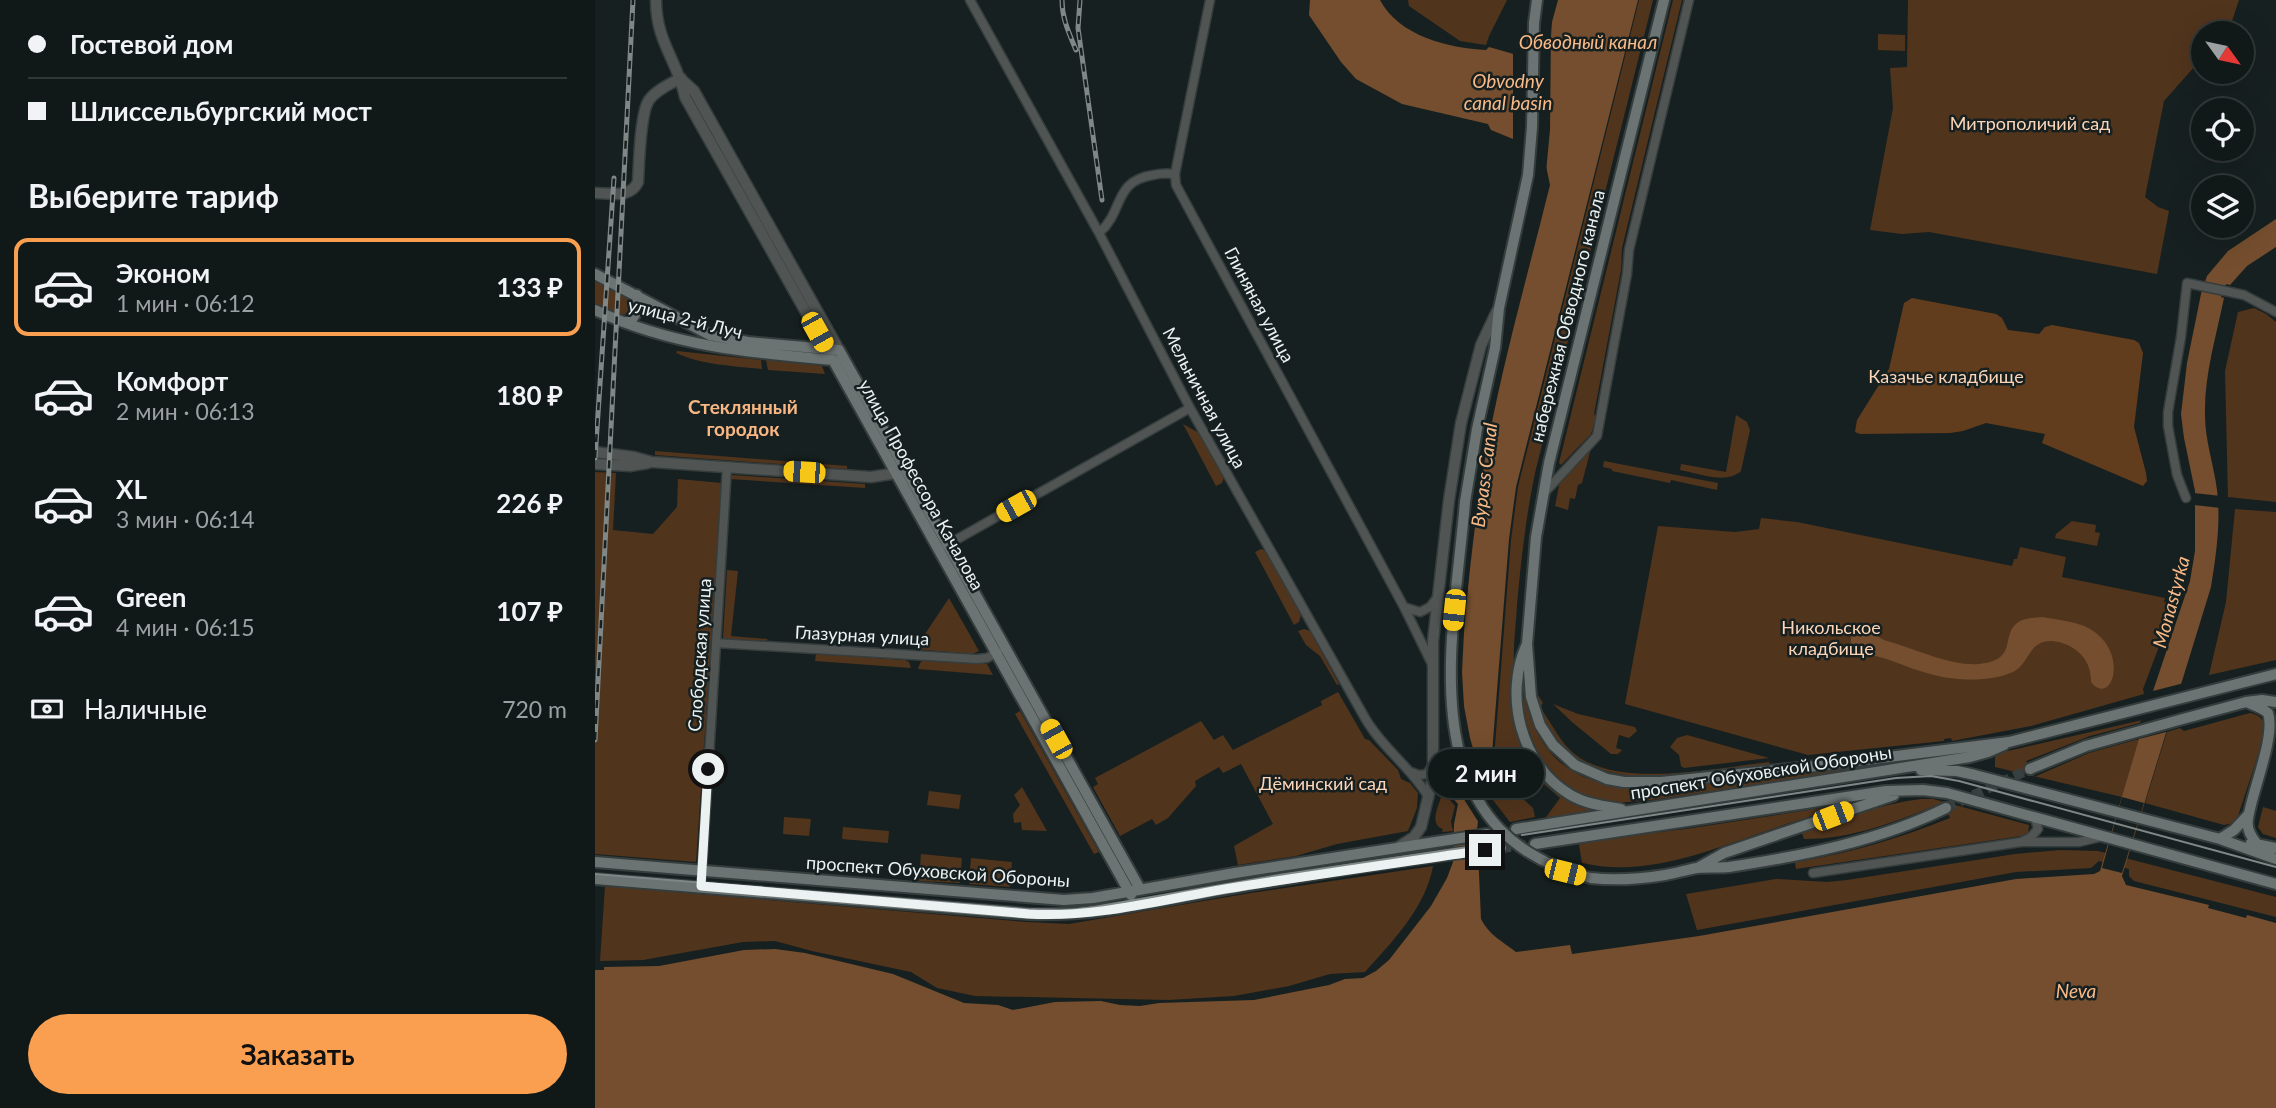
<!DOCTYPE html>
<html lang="ru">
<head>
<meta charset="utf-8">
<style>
  body { margin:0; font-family:Lato,sans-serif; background:#1e2525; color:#f1f3f6; height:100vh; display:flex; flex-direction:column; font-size:26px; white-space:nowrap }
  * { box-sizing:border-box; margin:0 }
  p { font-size:23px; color:#9ca0a2 }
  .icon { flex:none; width:38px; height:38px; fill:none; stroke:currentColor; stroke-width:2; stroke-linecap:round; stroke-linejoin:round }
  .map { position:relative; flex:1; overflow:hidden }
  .side { display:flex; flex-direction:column; background:#111818; width:595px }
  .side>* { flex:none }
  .hud { display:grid; align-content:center; height:154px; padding:0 28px; background:#111818 }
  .needle { width:46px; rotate:123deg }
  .tools { position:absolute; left:1596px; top:21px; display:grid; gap:14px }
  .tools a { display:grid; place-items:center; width:63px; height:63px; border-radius:50%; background:#111818; box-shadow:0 7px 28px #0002,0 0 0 2px #303737; font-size:35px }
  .end { position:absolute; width:32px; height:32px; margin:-16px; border:9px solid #ecf2f2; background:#111; box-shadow:0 0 0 4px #111 }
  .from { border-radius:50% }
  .bubble { position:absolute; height:49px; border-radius:24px; background:#111818; box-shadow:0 7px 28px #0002,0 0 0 2px #303737; font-size:23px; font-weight:700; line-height:49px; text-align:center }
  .car { position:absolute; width:21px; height:42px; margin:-21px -10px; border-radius:9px; box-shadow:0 0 5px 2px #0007; background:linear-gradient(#f5c518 24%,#345 0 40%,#f5c518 0 76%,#345 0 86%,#f5c518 0) }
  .hud b { display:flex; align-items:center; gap:24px; height:66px; font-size:26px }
  .hud b+b { border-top:2px solid #303737 }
  .hud i { width:18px; height:18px; background:#f1f3f6 }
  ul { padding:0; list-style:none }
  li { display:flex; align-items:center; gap:21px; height:98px; margin:0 14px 10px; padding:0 14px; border:4px solid transparent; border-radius:14px }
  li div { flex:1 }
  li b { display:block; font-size:26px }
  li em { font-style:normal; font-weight:700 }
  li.selected { border-color:#fa9f4f }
  li>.icon { width:63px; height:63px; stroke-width:1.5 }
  h2 { padding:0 28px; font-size:32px; line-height:84px }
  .pay { display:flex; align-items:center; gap:18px; height:77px; padding:0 28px; font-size:26px }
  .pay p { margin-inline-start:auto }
  .cta { display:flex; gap:14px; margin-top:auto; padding:14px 28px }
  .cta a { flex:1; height:80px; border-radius:42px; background:#fa9f4f; color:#111; font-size:28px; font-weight:700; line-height:80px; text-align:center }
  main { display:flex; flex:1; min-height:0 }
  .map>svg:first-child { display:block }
</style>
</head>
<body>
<main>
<section class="side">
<div class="hud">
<b><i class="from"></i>Гостевой дом</b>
<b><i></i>Шлиссельбургский мост</b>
</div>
<h2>Выберите тариф</h2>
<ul>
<li class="selected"><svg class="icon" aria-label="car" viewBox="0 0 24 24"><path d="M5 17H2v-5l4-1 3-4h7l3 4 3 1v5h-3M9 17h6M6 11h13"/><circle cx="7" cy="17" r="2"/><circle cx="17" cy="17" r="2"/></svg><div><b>Эконом</b><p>1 мин · 06:12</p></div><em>133 ₽</em></li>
<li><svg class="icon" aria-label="car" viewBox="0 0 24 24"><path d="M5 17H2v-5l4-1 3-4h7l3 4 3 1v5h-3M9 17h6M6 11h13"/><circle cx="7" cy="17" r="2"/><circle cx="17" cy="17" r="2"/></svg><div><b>Комфорт</b><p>2 мин · 06:13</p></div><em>180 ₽</em></li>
<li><svg class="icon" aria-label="car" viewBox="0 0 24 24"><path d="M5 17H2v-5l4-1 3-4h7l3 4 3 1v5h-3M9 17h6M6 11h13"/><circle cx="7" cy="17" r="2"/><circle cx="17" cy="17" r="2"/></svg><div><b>XL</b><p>3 мин · 06:14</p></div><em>226 ₽</em></li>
<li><svg class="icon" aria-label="car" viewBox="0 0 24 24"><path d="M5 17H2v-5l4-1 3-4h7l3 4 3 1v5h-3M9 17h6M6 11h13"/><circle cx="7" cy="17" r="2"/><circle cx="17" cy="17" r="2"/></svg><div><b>Green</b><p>4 мин · 06:15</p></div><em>107 ₽</em></li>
</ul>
<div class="pay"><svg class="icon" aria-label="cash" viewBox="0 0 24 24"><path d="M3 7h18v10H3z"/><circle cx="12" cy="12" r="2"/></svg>Наличные<p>720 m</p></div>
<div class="cta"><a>Заказать</a></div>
</section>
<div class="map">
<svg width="1681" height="1108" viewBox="0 0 1681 1108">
  <rect width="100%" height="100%" fill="#172020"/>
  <path fill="#51341c" d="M813,0H912L894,36L891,45L865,41L814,6Z
    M1044,0H1058L940,473C931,516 926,560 922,605C921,624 918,645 919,663C919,688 915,713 923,737C935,774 964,800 1001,811L949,820L965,798L943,779L927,798L938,808L940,817L915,822L898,800L900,784H897L916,540L923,487Z
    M1078,0H1087L1027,248L1026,270L999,414L1001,417L996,434L966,465L964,463Z
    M1313,0H1644L1635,27L1629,33H1608V57L1569,101L1550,197L1563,207L1574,211L1562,274L1334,232L1307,234L1275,230L1298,108L1295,68L1312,67Z
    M1283,34L1310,35V51L1283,50Z
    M0,280L33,297L37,306L33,314L23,315L0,304Z
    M1659,308L1671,314L1681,322V502L1633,497L1630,371L1643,312Z
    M82,351L166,360L167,369C139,366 107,365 81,353Z
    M171,360L227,366L230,374L173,370Z
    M1141,415L1152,422L1155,430L1146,471C1131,485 1103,473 1085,470L1086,464L1131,472Z
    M588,424L606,434L629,477L627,483L621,486Z
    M60,451L252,466V469L60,455Z
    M993,451L995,452L987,483L983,485L980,499L975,498L973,510L960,506L965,481Z
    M1009,461L1123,483L1122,490L1076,480L1075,483L1017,471V469L1008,467Z
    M0,472L21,473L18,530L58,534L82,507L83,479L127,483L101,862L0,854Z
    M137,475L270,484V488L135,479Z
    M1640,509L1681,512V660L1614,675L1631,602Z
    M1166,518L1202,522L1417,566L1419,559H1422L1425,547L1471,557L1467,577L1570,598L1569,602L1580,604L1548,689L1549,694L1436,726L1357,741L1356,738L1349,739V741L1213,755L1030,704L1063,526L1140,532L1164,529Z
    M1477,521L1501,525L1500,532L1505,533L1502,546L1460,538L1461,534Z
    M666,549L671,551L706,615L704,622L699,625L660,552Z
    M132,570L143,571L136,636L173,639L171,641L128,639Z
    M354,598L384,651L377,654L320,649Z
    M709,629L715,631L744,684L742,685L725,656L711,645L703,631Z
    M221,654L310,660L314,662L316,668L220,661Z
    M328,660L392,664L398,675L323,669L325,663Z
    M743,692L770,739L774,740L803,770L806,779L815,783L823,793L822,808L813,831L742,844L701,856L643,865L639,846L678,824L646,764L628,773L624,767L600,781L601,786L573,818L561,825L557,819L525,836L498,787L503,784L500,778L606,721L619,740L628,735L638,750L727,705L726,701Z
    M941,692L948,703L945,707C955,721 963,738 975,750C1017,791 1120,768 1174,762L1175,765L1048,777C996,774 946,750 941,692Z
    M930,699C957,809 1054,789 1139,780C1188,774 1238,769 1288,762V765L1064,799C1048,801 1032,803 1015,802C960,796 933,750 928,700Z
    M958,704L983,714L1040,727L1042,731L1034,738L1024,735L1021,748L1027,750L1023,754H1016L977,722Z
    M425,711L504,852L499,854L420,714Z
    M1655,713C1668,716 1670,722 1670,734L1643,816L1638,823L1629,825L1550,803L1572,732L1585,728L1589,731Z
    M1556,718V720L1495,736L1431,761L1439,777L1494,753L1544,739L1527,797L1400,767V754Z
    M1092,735L1174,758L1089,768L1086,766L1084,755L1075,747L1082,738Z
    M427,787L452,831L427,830L426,822L419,823L418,814L425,805L419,795Z
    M334,791L366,795L364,809L332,805Z
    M846,797L853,798L860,806L856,822L858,831L847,832L848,829C834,824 843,808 846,797Z
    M1326,799H1338L1434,825L1433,835L1201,869L1200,862C1254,854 1305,838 1355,818L1348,803C1301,821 1260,839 1209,839L1207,833C1246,820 1285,804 1326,799Z
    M1239,806C1224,816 1198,821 1180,828C1118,849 1053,878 987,863L984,845L987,841L1091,829Z
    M1668,807L1681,811V838L1668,834L1663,827Z
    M189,817L216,819L214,836L188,834Z
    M248,827L294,831L293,843L247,839Z
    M1465,850L1503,851L1681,897V917L1539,881L1534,876V869L1504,861L1496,868L1421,872L1102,930L1091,894L1181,879L1232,882L1252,880L1420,854Z
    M326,854L367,858L365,883L324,881Z
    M376,858L417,862L415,887L374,884Z
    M838,866C831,907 797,942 770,972L735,974L694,986L639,996L574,1000L380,996L342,988L316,972L217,951L180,941L148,942L48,960L5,961L10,886L431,922L474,924L656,893Z"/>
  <path fill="#623d1d" d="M1317,298L1401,314L1407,318L1413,330L1444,334L1450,327L1457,325L1539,340L1544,343L1548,353L1539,427L1551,473L1552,481L1548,486L1447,443L1450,434L1391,423L1368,431L1355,433L1265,434L1260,432L1262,420L1294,369L1309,303Z"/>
  <path fill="#744e2e" d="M715,0H785C804,36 853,48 891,50L894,47L954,64L957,22L963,0H1043L921,487L914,539L893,804L883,821L882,829L886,919C893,934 908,942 921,952L975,945L977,954L1104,936L1421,879L1499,874L1505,871L1558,691L1595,581L1600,551V491L1589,438L1586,414L1592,363L1606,294L1612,276L1633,251L1681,219V247L1652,266L1635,285L1631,284L1626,297L1629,298C1621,337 1609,376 1610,415C1610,441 1619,465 1622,490C1626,522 1621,556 1616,587L1527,876L1531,885L1614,905L1613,908L1651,918L1652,915L1681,923V1108H0V970H9V967L64,966L149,950L180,949L210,953L298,974L369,1003L403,1005L418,1010L460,1002L506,1001L525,1005L545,1006L564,1003L659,1000L734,985L750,979L768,978L781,971L794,960L836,906L852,878L858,862L859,824L863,804L854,794C865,685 871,574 889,465C905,371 932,278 955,185L950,161L918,139L896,130L893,124L807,104L761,79L746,62L714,15Z
    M1447,617C1462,620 1482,621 1495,629C1535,652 1517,708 1496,682C1497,659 1479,643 1457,641C1433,640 1435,664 1418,672C1396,682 1362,681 1339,675C1321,671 1305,663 1288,658C1278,655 1267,653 1257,650L1258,646L1255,645L1257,634L1260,630C1276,628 1277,634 1289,640C1294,642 1300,643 1305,645C1330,653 1358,666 1384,664C1423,660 1406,637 1421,624C1427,618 1439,618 1447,617Z"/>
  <path fill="#172020" d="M953,27L956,28L955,130L951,172L943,158L918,143V50L951,60Z
    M1599,493L1626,496V508L1599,505Z
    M880,504L869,632L867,672L869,706L875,738L889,786L897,800V806L886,826L870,801L854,761Z
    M1589,683L1575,731L1540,740L1554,692Z
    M1527,797L1549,803L1527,873L1507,868Z"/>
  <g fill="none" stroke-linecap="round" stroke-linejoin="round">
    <path stroke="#374040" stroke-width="10" stroke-dasharray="10 5" stroke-linecap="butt" d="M1351,808L1435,769
      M906,848L933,845"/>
    <defs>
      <path id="minor" d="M375,0L504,233L595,408L770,718C787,748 817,768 834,798
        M615,0L580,174L581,185L809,607L837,664
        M504,233C529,212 518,181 558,175C566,173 572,173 580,174
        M950,492L1002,436L1032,274L1034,250L1094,0
        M1591,498L1582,475L1573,426V412L1586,337L1592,283L1649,295L1681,312
        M350,546L595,408
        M809,607L825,612L835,607L842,598
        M121,643L382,659L392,658L403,652
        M816,772L824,775L832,774L838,764
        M1426,842L1436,837L1443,829L1440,818
        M1218,873L1426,842H1484L1505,837
        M106,886L132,467"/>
      <path id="tertiary" d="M61,0C61,42 82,59 90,97L235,355
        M86,79L99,91L244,350L240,356
        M0,193C16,193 35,199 43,182C44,165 45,113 54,100C61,90 75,84 86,78
        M0,452L39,457L57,462L276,477L309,472
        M0,464L35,466L53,463
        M805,846L819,837L826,827L838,777V641L854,500L866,423L886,345L902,311"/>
      <path id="secondary" d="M1069,0L954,463L941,537L932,644L936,697L945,725L958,745L980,765L1012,779L1029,782H1066L1213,767L1414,742L1681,674
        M0,274L115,335L153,342L244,350L545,889
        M0,310C77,346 154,353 238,360L536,895
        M31,323C43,317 43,308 42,295
        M870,502L882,429L900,348L904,308L933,175L937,127L939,23L942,0
        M931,646C909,696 926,765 974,794C990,804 1008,806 1026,809
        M1654,703C1660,706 1668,708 1673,713C1681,736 1656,794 1653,819C1651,829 1656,837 1662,844
        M1435,769L1491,746L1584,720L1651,702L1667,700L1681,702
        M1326,770L1362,771L1380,775L1625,839L1681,859
        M921,829L1375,757L1393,752L1409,745
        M1625,839L1639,830L1654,814
        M1656,843L1681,848
        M940,844L1291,791L1328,790L1352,793L1681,884
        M0,862L469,900L498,898L640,873L892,834
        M1104,867L1129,853L1299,795
        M996,878C1021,881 1045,879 1070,875C1081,873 1091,870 1102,868C1112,867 1123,868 1134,867C1207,856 1284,841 1351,808
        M0,879L434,914C498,917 562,901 625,890C718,874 812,859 906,848"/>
    </defs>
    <use href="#minor" stroke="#353d3d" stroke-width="11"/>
    <use href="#tertiary" stroke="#353d3d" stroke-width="13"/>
    <use href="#secondary" stroke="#353d3d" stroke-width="14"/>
    <use href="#minor" stroke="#505554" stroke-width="8"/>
    <use href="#tertiary" stroke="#505554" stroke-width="10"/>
    <use href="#secondary" stroke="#6c7373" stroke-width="10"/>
    <path stroke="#808787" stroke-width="2" d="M927,835L1301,778L1336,776L1364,781L1681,867
      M0,874L431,909L477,910L499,907L684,875L900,843"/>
    <defs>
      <path id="rail" d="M467,0C467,19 474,33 481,50
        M485,0L483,28L507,200
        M0,458L19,178
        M0,740L38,0"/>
    </defs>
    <use href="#rail" stroke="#808787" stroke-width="5"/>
    <use href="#rail" stroke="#172020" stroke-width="2.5" stroke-dasharray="8" stroke-linecap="butt"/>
    <defs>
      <path id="secondary-bridge" d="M870,502C858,644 811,832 996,878"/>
    </defs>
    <use href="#secondary-bridge" stroke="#353d3d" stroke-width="14" stroke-linecap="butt"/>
    <use href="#secondary-bridge" stroke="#6c7373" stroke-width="10"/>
  </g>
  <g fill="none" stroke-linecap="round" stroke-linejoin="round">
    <path stroke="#ecf2f2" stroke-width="9" d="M113,769L106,886L434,914C500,918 565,900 630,889C716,875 803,863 890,850"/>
  </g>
  <g text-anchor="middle" stroke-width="5" stroke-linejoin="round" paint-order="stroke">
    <g font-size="18" fill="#fdd5b7" stroke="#172020">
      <text x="1435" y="130">Митрополичий сад</text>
      <text x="1351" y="383">Казачье кладбище</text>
      <text x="1236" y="634">Никольское<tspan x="1236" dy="21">кладбище</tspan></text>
      <text x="728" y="790">Дёминский сад</text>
    </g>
    <g font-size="18" fill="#ecf2f2" stroke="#172020">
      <text transform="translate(664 305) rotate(62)" y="6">Глиняная улица</text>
      <text transform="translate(973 316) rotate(-76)" y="6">набережная Обводного канала</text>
      <text transform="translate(90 319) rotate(14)" y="6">улица 2-й Луч</text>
      <text transform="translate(609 398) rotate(62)" y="6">Мельничная улица</text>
      <text transform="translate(326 485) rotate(61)" y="6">улица Профессора Качалова</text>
      <text transform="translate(267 636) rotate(3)" y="6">Глазурная улица</text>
      <text transform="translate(105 655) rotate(-86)" y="6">Слободская улица</text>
      <text transform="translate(1166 773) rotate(-9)" y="6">проспект Обуховской Обороны</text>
      <text transform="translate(343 872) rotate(4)" y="6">проспект Обуховской Обороны</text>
    </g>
    <g font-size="19" font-style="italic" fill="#faba87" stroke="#172020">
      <text x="993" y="49">Обводный канал</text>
      <text x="913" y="88">Obvodny<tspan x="913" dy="22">canal basin</tspan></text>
      <text transform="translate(889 475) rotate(-83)" y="7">Bypass Canal</text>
      <text transform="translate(1576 602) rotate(-75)" y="7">Monastyrka</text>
      <text x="1481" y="998">Neva</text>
    </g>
    <g font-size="19" font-weight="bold" fill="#f8b784" stroke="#172020">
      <text x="148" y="414">Стеклянный<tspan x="148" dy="22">городок</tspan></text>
    </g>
  </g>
</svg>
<div class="tools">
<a><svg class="needle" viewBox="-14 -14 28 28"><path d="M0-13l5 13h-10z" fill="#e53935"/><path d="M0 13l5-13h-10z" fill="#9ca0a2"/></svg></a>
<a><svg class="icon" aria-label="locate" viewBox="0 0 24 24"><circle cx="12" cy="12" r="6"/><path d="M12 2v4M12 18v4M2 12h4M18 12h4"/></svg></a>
<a><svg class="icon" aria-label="layers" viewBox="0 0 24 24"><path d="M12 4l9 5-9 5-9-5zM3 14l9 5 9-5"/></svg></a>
</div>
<i class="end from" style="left:113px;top:769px"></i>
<i class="end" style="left:890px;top:850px"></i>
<div class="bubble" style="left:833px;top:749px;width:116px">2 мин</div>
<i class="car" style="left:222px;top:332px;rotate:151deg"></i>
<i class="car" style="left:209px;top:472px;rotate:274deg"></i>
<i class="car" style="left:421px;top:506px;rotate:241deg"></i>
<i class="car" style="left:859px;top:610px;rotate:186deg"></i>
<i class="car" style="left:461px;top:739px;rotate:331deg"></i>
<i class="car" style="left:1238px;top:816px;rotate:69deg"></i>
<i class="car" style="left:970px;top:872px;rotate:104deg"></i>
</div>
</main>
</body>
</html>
